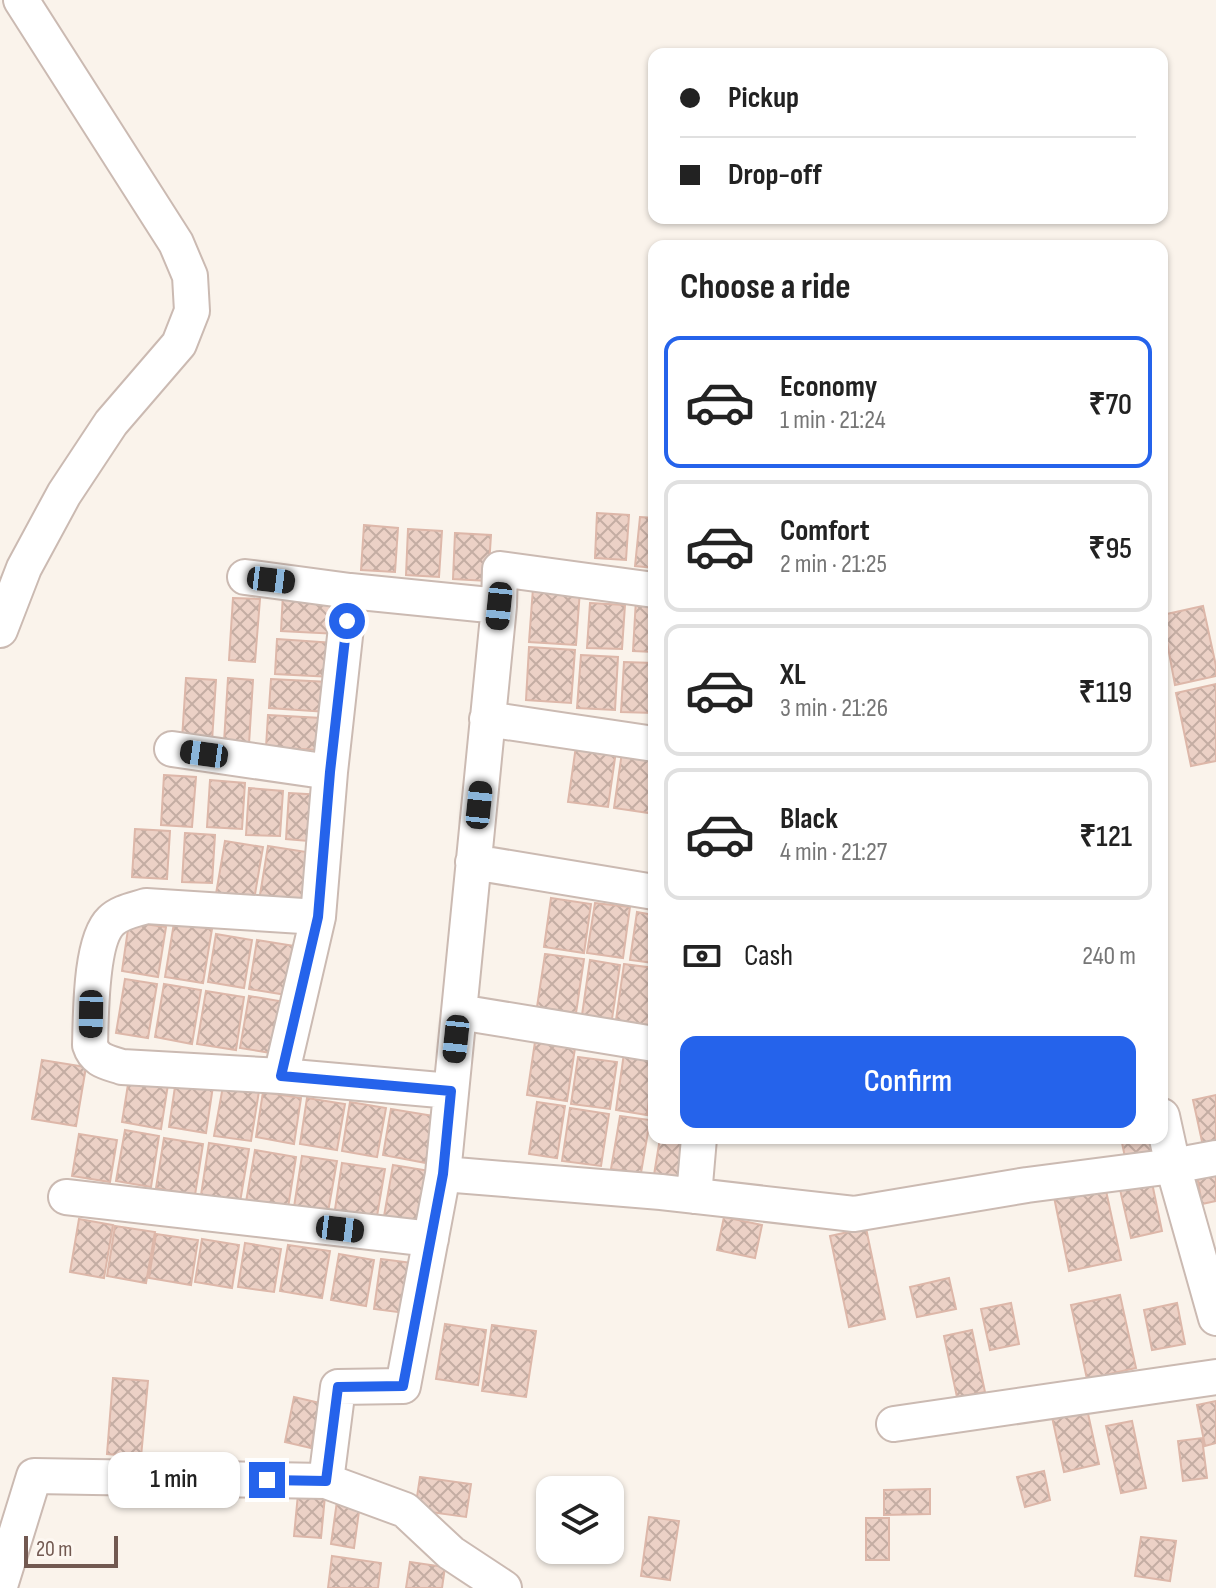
<!DOCTYPE html>
<html lang="en">
<head>
<meta charset="utf-8">
<style>
  body { margin:0; font-family:"Sofia Sans Condensed",sans-serif; background:#f2f2f2; color:#222; height:100vh; display:flex; flex-direction:column; font-size:30px; white-space:nowrap }
  * { box-sizing:border-box; margin:0 }
  p { font-size:26px; color:#767676 }
  .icon { flex:none; width:44px; height:44px; fill:none; stroke:currentColor; stroke-width:2; stroke-linecap:round; stroke-linejoin:round }
  .map { position:relative; flex:1; overflow:hidden }
  .details { position:absolute; left:648px; top:240px; width:520px; height:904px; display:flex; flex-direction:column; background:#fff; border-radius:16px; box-shadow:0 2px 6px #0004 }
  .details>* { flex:none }
  .guide { position:absolute; left:648px; top:48px; width:520px; height:176px; border-radius:16px; box-shadow:0 2px 6px #0004; display:grid; align-content:center; height:176px; padding:0 32px; background:#fff }
  .buttons { position:absolute; left:536px; top:1476px; display:grid; gap:16px }
  .buttons a { display:grid; place-items:center; width:88px; height:88px; border-radius:16px; background:#fff; box-shadow:0 2px 6px #0004; font-size:40px }
  .scale { position:absolute; left:24px; bottom:20px; width:94px; box-sizing:border-box; padding-left:8px; border:4px solid #725951; border-top:0; font-size:22px; line-height:28px; white-space:nowrap; color:#725951; -webkit-text-stroke:6px #fdf7f1; paint-order:stroke }
  .end { position:absolute; width:36px; height:36px; margin:-18px; border:10px solid #2563eb; background:#fff; box-shadow:0 0 0 4px #fff }
  .from { border-radius:50% }
  .bubble { position:absolute; height:56px; border-radius:16px; background:#fff; box-shadow:0 2px 6px #0004; font-size:26px; font-weight:600; line-height:56px; text-align:center }
  .car { position:absolute; width:24px; height:48px; margin:-24px -12px; border-radius:10px; box-shadow:0 0 6px 2px #0007; background:linear-gradient(#222 24%,#8ab4d8 0 40%,#222 0 76%,#8ab4d8 0 86%,#222 0) }
  .guide b { display:flex; align-items:center; gap:28px; height:76px; font-size:30px }
  .guide b+b { border-top:2px solid #e0e0e0 }
  .guide i { width:20px; height:20px; background:#222 }
  ul { padding:0; list-style:none }
  li { display:flex; align-items:center; gap:24px; height:132px; margin:0 16px 12px; padding:0 16px; border:4px solid #e0e0e0; border-radius:16px }
  li div { flex:1 }
  li b { display:block; font-size:30px }
  li em { font-style:normal; font-weight:600 }
  li.current { border-color:#2563eb }
  li>.icon { width:72px; height:72px; stroke-width:1.5 }
  h2 { padding:0 32px; font-size:36px; line-height:96px }
  .pay { display:flex; align-items:center; gap:20px; height:88px; padding:0 32px; font-size:30px }
  .pay p { margin-inline-start:auto }
  .cta { display:flex; gap:16px; margin-top:auto; padding:16px 32px }
  .cta a { flex:1; height:92px; border-radius:16px; background:#2563eb; color:#fff; font-size:32px; font-weight:600; line-height:92px; text-align:center }
  .map>svg:first-child { display:block }
</style>
</head>
<body>
<div class="map">
<svg width="1216" height="1588" viewBox="0 0 1216 1588">
  <defs>
    <pattern id="building-cross-hatch" width="8" height="8" patternUnits="userSpaceOnUse" patternTransform="scale(2)"><rect width="8" height="8" fill="#ecd1c6"/><path d="M0 0l8 8M0 8l8-8" fill="none" stroke="#c4ada3"/></pattern>
  </defs>
  <rect width="100%" height="100%" fill="#faf3eb"/>
  <path fill="url(#building-cross-hatch)" stroke="#ddb7a9" stroke-width="2" d="M597,513L629,515L626,560L595,558Z
    M640,517L654,518V568L635,566Z
    M364,525L398,528L395,572L361,570Z
    M408,529L442,531L439,577L406,575Z
    M455,533L491,535L488,581L453,579Z
    M533,588L580,590L576,645L529,642Z
    M283,593L340,596L338,634L281,631Z
    M233,598L260,599L255,662L229,660Z
    M636,599L654,600V652L633,651Z
    M590,603L625,605L622,649L587,648Z
    M1203,606L1216,666V676L1175,685L1162,615Z
    M277,639L334,643L332,677L275,674Z
    M529,647L575,650L571,703L526,700Z
    M581,655L618,657L615,710L577,708Z
    M624,662L654,663V713L621,712Z
    M186,678L216,680L212,741L182,739Z
    M228,678L253,680L249,744L224,742Z
    M271,679L329,682L327,712L269,708Z
    M1216,684V761L1191,766L1176,693Z
    M268,715L321,718L319,750L266,747Z
    M623,745L654,749V782L649,813L614,808Z
    M576,746L616,751L608,807L568,802Z
    M164,775L196,777L192,827L161,825Z
    M210,780L245,783L242,829L207,827Z
    M249,788L283,791L280,836L246,835Z
    M289,793L323,795L320,842L286,839Z
    M135,829L170,831L167,879L132,877Z
    M185,833L215,835L212,883L182,882Z
    M225,841L263,847L254,900L216,894Z
    M268,846L313,853L304,909L259,901Z
    M551,898L591,904L584,953L544,947Z
    M595,903L630,907L623,958L587,953Z
    M637,912L654,915V963L630,960Z
    M129,922L166,927L158,977L122,971Z
    M174,923L212,929L203,983L165,977Z
    M216,934L252,940L244,988L208,982Z
    M257,940L301,947L293,996L249,989Z
    M545,954L584,959L576,1013L537,1007Z
    M590,960L620,965L612,1019L582,1015Z
    M624,964L654,968V1026L616,1020Z
    M125,979L157,984L148,1038L116,1033Z
    M164,984L201,990L192,1044L155,1037Z
    M206,991L244,997L236,1050L197,1044Z
    M249,996L291,1003L283,1055L240,1048Z
    M535,1042L575,1048L567,1101L527,1095Z
    M624,1053L654,1058L647,1115L616,1110Z
    M578,1057L617,1062L610,1109L571,1104Z
    M42,1060L86,1067L76,1126L32,1119Z
    M130,1072L169,1078L161,1129L122,1122Z
    M176,1080L213,1086L206,1133L169,1127Z
    M223,1086L259,1091L251,1141L214,1136Z
    M263,1092L301,1098L294,1144L256,1137Z
    M1216,1095V1143L1203,1146L1193,1100Z
    M307,1098L345,1104L337,1150L300,1144Z
    M350,1102L386,1108L377,1157L342,1151Z
    M537,1102L565,1106L557,1158L529,1154Z
    M570,1108L609,1114L601,1166L562,1161Z
    M391,1109L434,1116L426,1163L383,1155Z
    M620,1116L650,1120L641,1173L611,1169Z
    M125,1130L159,1136L151,1187L116,1181Z
    M79,1134L117,1140L110,1182L72,1176Z
    M164,1138L203,1144L195,1195L156,1188Z
    M660,1138H689L683,1179L654,1175Z
    M1121,1138H1153L1156,1155L1126,1162Z
    M209,1143L249,1149L240,1202L201,1195Z
    M255,1150L296,1157L288,1208L246,1202Z
    M302,1156L337,1161L328,1212L294,1207Z
    M342,1163L385,1169L376,1222L334,1216Z
    M393,1165L430,1171L421,1228L383,1222Z
    M1216,1172V1201L1202,1204L1197,1176Z
    M1151,1178L1162,1231L1131,1238L1119,1185Z
    M1105,1186L1121,1260L1069,1271L1054,1197Z
    M724,1217L762,1225L755,1258L717,1250Z
    M79,1219L113,1225L104,1278L70,1272Z
    M115,1226L155,1232L146,1283L107,1276Z
    M866,1228L885,1319L849,1327L830,1236Z
    M156,1234L198,1240L191,1285L149,1278Z
    M202,1239L239,1245L232,1288L195,1282Z
    M245,1243L281,1249L274,1292L238,1287Z
    M288,1245L330,1251L322,1298L280,1291Z
    M339,1254L374,1260L366,1306L331,1300Z
    M381,1259L413,1263L405,1313L374,1309Z
    M949,1278L956,1309L917,1317L910,1287Z
    M1120,1295L1136,1368L1087,1379L1071,1305Z
    M1011,1303L1019,1344L990,1350L981,1309Z
    M1177,1303L1185,1344L1152,1350L1144,1310Z
    M445,1324L486,1330L478,1385L436,1379Z
    M492,1325L536,1331L526,1397L482,1391Z
    M972,1330L985,1392L957,1397L944,1336Z
    M113,1378L148,1381L141,1457L107,1454Z
    M294,1397L320,1403L311,1448L285,1442Z
    M1216,1401V1443L1205,1446L1197,1405Z
    M1087,1409L1099,1464L1064,1472L1052,1417Z
    M1132,1421L1146,1488L1121,1493L1106,1426Z
    M1202,1438L1207,1478L1183,1481L1178,1441Z
    M1044,1471L1050,1500L1025,1507L1017,1477Z
    M420,1477L471,1484L466,1517L415,1510Z
    M930,1489V1514L884,1515V1490Z
    M298,1494L325,1496L321,1538L294,1536Z
    M337,1501L360,1504L354,1548L331,1544Z
    M649,1517L679,1521L670,1580L641,1576Z
    M866,1518H889V1560H866Z
    M1141,1537L1176,1541L1170,1581L1135,1576Z
    M332,1556L381,1563L378,1588H328Z
    M410,1562L445,1567L442,1588H406Z"/>
  <g fill="none" stroke-linecap="round" stroke-linejoin="round">
    <defs>
      <path id="minor" d="M245,577L350,591
        M499,606L500,569L654,590
        M0,630L24,568L64,494L111,423L179,344L192,311L190,276L176,243L21,0
        M487,719L654,744
        M172,749L330,772
        M473,862L654,892
        M459,1012L654,1044
        M281,1076L122,1067C107,1062 95,1061 90,1045C91,1017 90,941 111,921C120,912 134,910 146,906L318,917
        M1162,1116L1173,1166L1216,1318
        M443,1174L499,606L350,591L330,772L318,917L281,1076L451,1091
        M694,1196L699,1138
        M66,1197L431,1239
        M894,1424L1216,1377
        M326,1481L405,1510L451,1553L504,1588
        M0,1586L34,1476L326,1481L338,1387L403,1386L443,1174L661,1192L854,1214L1027,1185L1173,1166L1216,1158"/>
    </defs>
    <use href="#minor" stroke="#cbbab2" stroke-width="38"/>
    <use href="#minor" stroke="#fff" stroke-width="34"/>
  </g>
  <g fill="none" stroke-linecap="round" stroke-linejoin="round">
    <path stroke="#2563eb" stroke-width="10" d="M267,1480L326,1481L338,1387L403,1386L443,1174L451,1091L281,1076L318,917L330,772L347,621"/>
  </g>
</svg>
<div class="buttons">
<a><svg class="icon" aria-label="layers" viewBox="0 0 24 24"><path d="M12 4l9 5-9 5-9-5zM3 14l9 5 9-5"/></svg></a>
</div>
<div class="scale">20 m</div>
<i class="end from" style="left:347px;top:621px"></i>
<i class="end" style="left:267px;top:1480px"></i>
<div class="bubble" style="left:108px;top:1452px;width:132px">1 min</div>
<i class="car" style="left:271px;top:580px;rotate:97deg"></i>
<i class="car" style="left:499px;top:606px;rotate:186deg"></i>
<i class="car" style="left:204px;top:754px;rotate:278deg"></i>
<i class="car" style="left:479px;top:805px;rotate:6deg"></i>
<i class="car" style="left:91px;top:1014px;rotate:181deg"></i>
<i class="car" style="left:456px;top:1039px;rotate:186deg"></i>
<i class="car" style="left:340px;top:1229px;rotate:97deg"></i>
<div class="guide">
<b><i class="from"></i>Pickup</b>
<b><i></i>Drop-off</b>
</div>
<section class="details">
<h2>Choose a ride</h2>
<ul>
<li class="current"><svg class="icon" aria-label="car" viewBox="0 0 24 24"><path d="M5 17H2v-5l4-1 3-4h7l3 4 3 1v5h-3M9 17h6M6 11h13"/><circle cx="7" cy="17" r="2"/><circle cx="17" cy="17" r="2"/></svg><div><b>Economy</b><p>1 min · 21:24</p></div><em>₹70</em></li>
<li><svg class="icon" aria-label="car" viewBox="0 0 24 24"><path d="M5 17H2v-5l4-1 3-4h7l3 4 3 1v5h-3M9 17h6M6 11h13"/><circle cx="7" cy="17" r="2"/><circle cx="17" cy="17" r="2"/></svg><div><b>Comfort</b><p>2 min · 21:25</p></div><em>₹95</em></li>
<li><svg class="icon" aria-label="car" viewBox="0 0 24 24"><path d="M5 17H2v-5l4-1 3-4h7l3 4 3 1v5h-3M9 17h6M6 11h13"/><circle cx="7" cy="17" r="2"/><circle cx="17" cy="17" r="2"/></svg><div><b>XL</b><p>3 min · 21:26</p></div><em>₹119</em></li>
<li><svg class="icon" aria-label="car" viewBox="0 0 24 24"><path d="M5 17H2v-5l4-1 3-4h7l3 4 3 1v5h-3M9 17h6M6 11h13"/><circle cx="7" cy="17" r="2"/><circle cx="17" cy="17" r="2"/></svg><div><b>Black</b><p>4 min · 21:27</p></div><em>₹121</em></li>
</ul>
<div class="pay"><svg class="icon" aria-label="cash" viewBox="0 0 24 24"><path d="M3 7h18v10H3z"/><circle cx="12" cy="12" r="2"/></svg>Cash<p>240 m</p></div>
<div class="cta"><a>Confirm</a></div>
</section>
</div>
</body>
</html>
